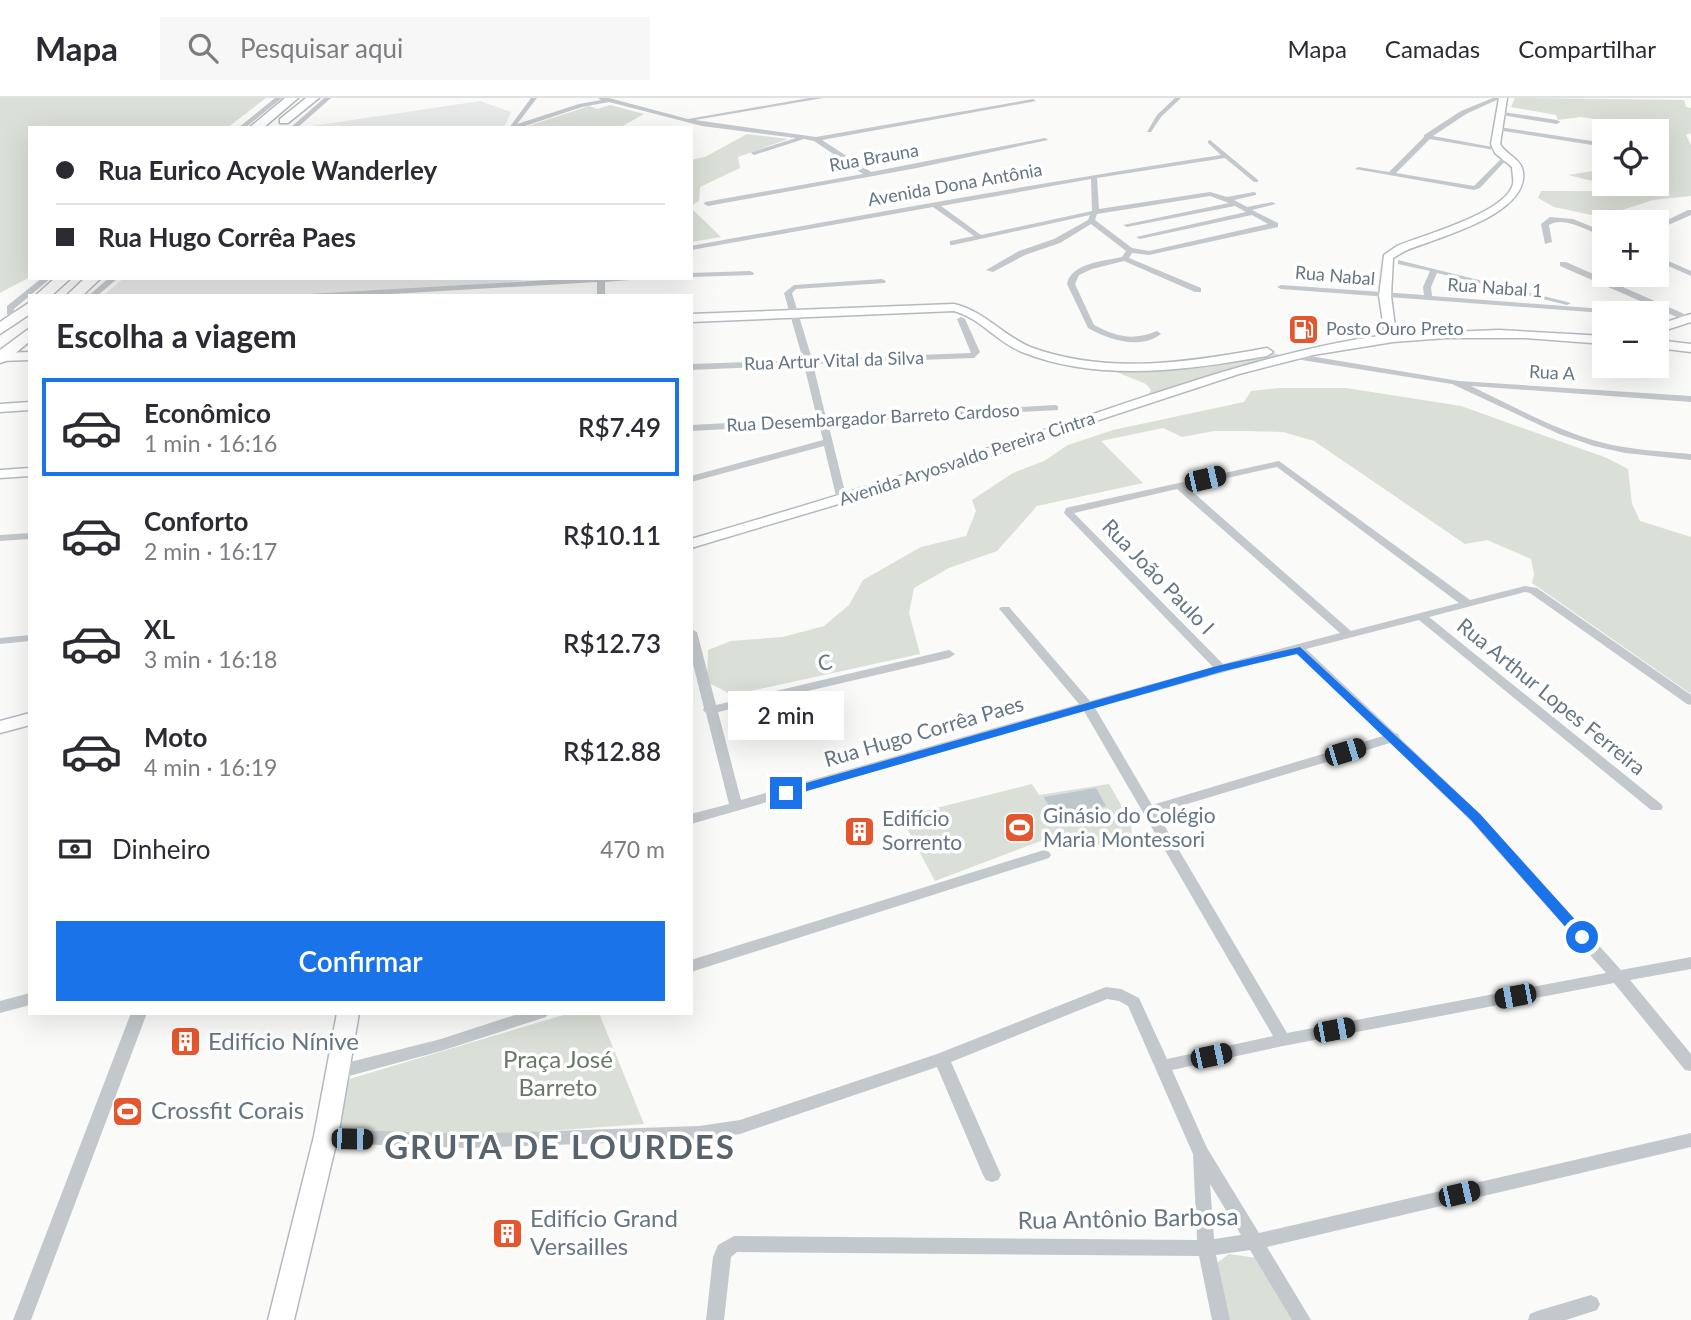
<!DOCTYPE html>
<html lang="pt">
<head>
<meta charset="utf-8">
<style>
  body { margin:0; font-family:Lato,sans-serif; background:#f7f7f7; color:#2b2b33; height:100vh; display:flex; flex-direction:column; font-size:26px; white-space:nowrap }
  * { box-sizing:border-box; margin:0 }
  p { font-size:23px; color:#7c7c81 }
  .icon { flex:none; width:38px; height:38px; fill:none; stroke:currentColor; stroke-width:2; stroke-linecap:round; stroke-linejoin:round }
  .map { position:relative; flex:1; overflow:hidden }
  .details { position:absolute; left:28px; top:196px; width:665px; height:721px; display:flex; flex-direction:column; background:#fff; border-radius:0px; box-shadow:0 7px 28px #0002 }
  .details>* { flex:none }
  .hud { position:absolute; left:28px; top:28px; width:665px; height:154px; border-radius:0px; box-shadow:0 7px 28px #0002; display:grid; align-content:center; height:154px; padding:0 28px; background:#fff }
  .tools { position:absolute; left:1592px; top:21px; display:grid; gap:14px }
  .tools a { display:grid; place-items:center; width:77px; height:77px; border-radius:0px; background:#fff; box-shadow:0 7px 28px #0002; font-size:35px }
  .end { position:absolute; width:32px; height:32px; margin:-16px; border:9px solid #1a73e8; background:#fff; box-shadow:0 0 0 4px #fff }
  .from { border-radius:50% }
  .bubble { position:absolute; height:49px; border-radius:0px; background:#fff; box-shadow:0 7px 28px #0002; font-size:23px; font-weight:600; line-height:49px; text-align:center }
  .car { position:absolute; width:21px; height:42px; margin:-21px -10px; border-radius:9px; box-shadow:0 0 5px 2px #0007; background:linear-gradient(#222 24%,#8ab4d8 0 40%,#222 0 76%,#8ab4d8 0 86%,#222 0) }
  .hud b { display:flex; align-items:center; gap:24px; height:66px; font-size:26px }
  .hud b+b { border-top:2px solid #e1e1e2 }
  .hud i { width:18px; height:18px; background:#2b2b33 }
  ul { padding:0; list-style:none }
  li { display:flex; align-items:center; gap:21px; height:98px; margin:0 14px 10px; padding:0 14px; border:4px solid transparent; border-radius:0px }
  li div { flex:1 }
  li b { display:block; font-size:26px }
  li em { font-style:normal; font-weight:600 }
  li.active { border-color:#1a73e8 }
  li>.icon { width:63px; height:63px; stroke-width:1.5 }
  h2 { padding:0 28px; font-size:32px; line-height:84px }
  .pay { display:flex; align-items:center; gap:18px; height:77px; padding:0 28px; font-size:26px }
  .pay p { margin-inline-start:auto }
  .action { display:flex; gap:14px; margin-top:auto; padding:14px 28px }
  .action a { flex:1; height:80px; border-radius:0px; background:#1a73e8; color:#fff; font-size:28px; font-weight:600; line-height:80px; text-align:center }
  header { display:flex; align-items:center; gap:42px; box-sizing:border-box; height:98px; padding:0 35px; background:#fff; border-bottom:2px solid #e1e1e2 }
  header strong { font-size:33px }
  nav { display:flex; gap:38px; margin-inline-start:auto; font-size:24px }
  .search { width:490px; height:63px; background:#f7f7f7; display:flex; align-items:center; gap:18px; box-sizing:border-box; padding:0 24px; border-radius:0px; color:#7c7c81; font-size:26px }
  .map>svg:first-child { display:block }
</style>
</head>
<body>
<header>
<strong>Mapa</strong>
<div class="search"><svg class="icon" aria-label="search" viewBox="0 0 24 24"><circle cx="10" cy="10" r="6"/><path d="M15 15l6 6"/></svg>Pesquisar aqui</div>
<nav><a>Mapa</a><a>Camadas</a><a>Compartilhar</a></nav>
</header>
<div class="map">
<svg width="1691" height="1222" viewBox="0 0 1691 1222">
  <rect width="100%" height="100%" fill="#fafaf8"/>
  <path fill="#e8e9e9" d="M480,3L511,14L504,30H299Z
    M124,180H521V183L307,198H103Z"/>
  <path fill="#dadfd7" d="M0,0H266L227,30H30V179L0,195Z
    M1515,0L1684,2L1686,9L1691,10V35L1686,37L1691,47V98L1653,102L1601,119L1554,109L1538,100L1541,93H1593V83L1568,77L1605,71V86H1657V33H1605V36L1597,33L1607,23L1581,19L1558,22L1556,17L1511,9Z
    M610,7L644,16L619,30H522L589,8L597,11Z
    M747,36L788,41L738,59L740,70L700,89L699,103L691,108V62L705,59Z
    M691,110L721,139L691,144Z
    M1269,255L1278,256L1279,260L1146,300L1151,292L1146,286L1109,271Z
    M1280,290H1346L1461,308L1607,360L1628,371L1632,406L1640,423L1691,439V596L1532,485L1534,476L1531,461L1487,442L1465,446L1314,343L1283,334L1249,333H1214L1182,339L1163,330L1101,343L1143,385L1037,408L997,453L949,470L914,490L909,515L920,556L732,597L707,584L708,552L731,543L783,539L824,528L849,507L863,482L921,449L966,438L976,413L972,402L1013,375L1044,363L1068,347L1113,332L1244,304L1251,293Z
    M1032,686L1039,697L1109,686L1131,724L1132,742L1058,753L1051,739L935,783L901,719Z
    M570,915H599L644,1026L351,1047L321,1037L336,985Z
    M1229,1156L1257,1160L1294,1222H1228L1214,1167Z"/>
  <path fill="#bbc7cb" d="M1096,690L1106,708L1054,718L1044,699Z"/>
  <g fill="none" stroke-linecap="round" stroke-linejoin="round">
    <defs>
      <path id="secondary" d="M1499,0H1507L1500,46C1505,56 1519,60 1522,70C1535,116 1435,140 1405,153L1393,160L1391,198L1396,236L1499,232L1605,238V246L1525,240H1446L1393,244L1313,257L1239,276L892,390L691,450V441C819,404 946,364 1072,323C1175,289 1276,252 1385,237L1379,198L1384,157L1397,148C1423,137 1506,115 1513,86C1514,81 1512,74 1512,69L1495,55L1491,46Z
        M954,206C985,213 1004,239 1033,250C1108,277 1191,264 1267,250L1273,254L1267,258C1188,272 1100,285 1022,254C997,244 980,220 954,213L691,224V216Z
        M1691,216V224L1657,235V227Z
        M1657,242L1691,246V254L1657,250Z
        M30,254V262L0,263V255Z
        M30,304V312L0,314V306Z
        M30,370V378L0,380V372Z
        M30,615V627L0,635V623Z
        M337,915H359L338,1038L294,1222H268L314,1038Z"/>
      <path id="highway" d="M285,0H298L263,30H249Z
        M306,0H319L288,25H280V21Z
        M55,180H71L51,198H35Z
        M85,180H101L82,198H66Z
        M30,204V216L0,236V224Z
        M30,230V243L6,263L0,265V252Z"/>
    </defs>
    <use href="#secondary" stroke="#b3babf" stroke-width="3"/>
    <use href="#highway" stroke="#b4b9bd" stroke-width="3"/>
    <path fill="#c3c8cc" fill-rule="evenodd" d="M275,0H282L245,30H238Z
      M324,0H331L297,30H290Z
      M531,0H537L517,26L579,6L601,2L598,0H609L688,21L809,0H823L695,22L816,39L1033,1L1036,3L822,42L871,74L1045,40L1048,42L917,70L708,108L704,106L705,104L863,76L814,43L804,41L754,57L751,55L752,54L796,40L702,28L609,4L582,9L519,30H509Z
      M1175,0H1181L1161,19L1151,34H1147L1157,17Z
      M1493,0H1501L1466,16L1433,38L1498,50L1500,51V53L1430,41L1396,75L1474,88L1505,57H1509V59L1480,90L1474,92L1355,71L1358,69L1389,74L1424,39V37L1461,13Z
      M1503,14L1557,22L1560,24L1557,26L1501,17Z
      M1499,29L1605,45V49L1497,32Z
      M1210,42L1258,82V84H1254L1225,60L1097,80L1099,111L1210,94L1227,99L1254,94L1256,95V97L1234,102L1247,109L1272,104L1276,106L1252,112L1278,125V129L1149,157L1132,155L1129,160L1201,190V194H1195L1124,163L1092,171L1079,177L1075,186L1094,227C1117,239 1133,243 1157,233L1161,236C1140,252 1109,242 1088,230L1067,186C1071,165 1104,163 1122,159L1126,153L1091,126L1060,145L1025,157L993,174L986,172L1019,153L1054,141L1088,122L1090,117L953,147H950V143L974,138L933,109L691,152V148C868,116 1044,84 1221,57L1208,45V43ZM1091,81L1092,113L981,137L941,108ZM1210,98L1229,105L1123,127L1127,129L1235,108L1246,114L1136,139L1140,141L1252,117L1268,126L1149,153L1132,150L1095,122L1097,116Z
      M1688,112H1691V117L1657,132V127Z
      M1550,119L1573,121L1605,134V139C1589,134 1564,117 1549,127L1552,144L1545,146L1541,126Z
      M1657,158L1691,173V178L1657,163Z
      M1398,162L1571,205L1567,207L1437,175L1431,189L1432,198L1603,211L1607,213L1603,215L1281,191L1277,189L1281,187L1424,197L1423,189L1430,173L1398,166Z
      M1560,164H1566L1691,219V223H1686L1560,168Z
      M750,173L754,175L753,177L691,179V175Z
      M42,180H51L14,211V213L21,216V220H15L7,216V208Z
      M109,180H118L97,198H88Z
      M583,180H634L630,182L605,184V198H597V184L356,198H305L309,196Z
      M882,181L886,183L885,185L796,191L792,195L812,261L971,255L957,221L961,219L965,221L980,254L974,260L813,266L826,320L1055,307L1058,308V312L828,325L847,402L842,405L837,402L824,348L691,384V378L823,342L819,326L691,333V327L817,320L804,267L691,272V266L803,262L784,195L794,187Z
      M1292,255L1459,283L1691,298V304L1471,288C1513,308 1555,332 1600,344C1629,352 1661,353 1691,356V362L1625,355L1594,348L1559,336L1452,286L1289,260V256Z
      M1279,363L1470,502L1525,488L1537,490L1691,597V607L1687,606L1530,495L1525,494L1429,519L1661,706L1663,709L1661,712H1651L1419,522L1306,551L1395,635L1398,636L1400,640L1480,716L1621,872L1691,859V871L1630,882L1691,956V973L1685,972L1614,885L1283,948L1172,972L1207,1050L1259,1135L1691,1035V1049L1267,1149L1311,1222H1292L1250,1152L1216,1157L1230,1222H1212L1199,1158L737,1154L731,1159L724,1222H706L713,1159L718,1147L734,1138L1197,1142L1193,1056L1128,908L1119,903L1107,901L951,964L1001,1077L998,1082L992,1084L986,1082L983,1077L937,969L740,1036L699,1042L468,1050L326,1045L320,1043L318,1038L320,1033L326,1031L468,1036L699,1028L740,1022L937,956L1106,889L1121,891L1139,900L1167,961L1273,938L1084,613L691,726V716L729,706L706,615L703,612L704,610L691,558V531L697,534L716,607L949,552L955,556L949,560L718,614L741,702L1079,606L1001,513L999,511L1001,509H1009L1090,603L1213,569L1064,415L1066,410L1070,409ZM1277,369L1459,505L1351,533L1187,389ZM1177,391L1340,535L1223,566L1074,415ZM1296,554L1383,638L1152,707L1095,610ZM1390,645L1470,722L1606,875L1287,935L1157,715ZM1210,1086L1241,1137L1214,1141Z
      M30,435V441L0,443V437Z
      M30,537V543L0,546V540Z
      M1044,752L1049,754L1051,757L1049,760L691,874V862Z
      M30,895V907L0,915V903Z
      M131,915H147L31,1222H13Z
      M521,915H549L546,919L441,953L338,981L332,979L330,974L332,969L338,967L441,941Z
      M1591,1197L1597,1200L1600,1206L1597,1212L1566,1222H1528L1530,1216L1537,1213Z"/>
    <use href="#secondary" fill="#fff" fill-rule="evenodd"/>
    <use href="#highway" fill="#fff" fill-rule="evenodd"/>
  </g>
  <path fill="#1a73e8" d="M1300,549L1480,716L1587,835V842H1577L1471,722L1297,556L1224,573L786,699L780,695L782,692L1217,568Z"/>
  <defs>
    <symbol id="fuel-square" viewBox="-11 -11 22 22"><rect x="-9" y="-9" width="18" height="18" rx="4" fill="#e4572e" stroke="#fff"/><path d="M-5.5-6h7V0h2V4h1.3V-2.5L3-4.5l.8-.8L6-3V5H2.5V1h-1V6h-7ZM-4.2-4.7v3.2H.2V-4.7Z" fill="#fff"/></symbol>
    <symbol id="stadium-square" viewBox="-11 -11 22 22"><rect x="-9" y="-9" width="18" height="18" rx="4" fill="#e4572e" stroke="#fff"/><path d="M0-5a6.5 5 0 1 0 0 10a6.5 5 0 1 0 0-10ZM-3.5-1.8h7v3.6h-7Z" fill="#fff"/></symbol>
    <symbol id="building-square" viewBox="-11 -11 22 22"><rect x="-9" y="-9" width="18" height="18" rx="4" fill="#e4572e" stroke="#fff"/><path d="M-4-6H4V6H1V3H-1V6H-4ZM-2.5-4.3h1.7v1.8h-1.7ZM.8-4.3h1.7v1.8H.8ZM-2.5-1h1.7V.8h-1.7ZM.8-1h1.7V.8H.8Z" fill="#fff"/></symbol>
  </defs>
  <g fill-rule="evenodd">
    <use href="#fuel-square" x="1286" y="214" width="35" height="35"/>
    <use href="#stadium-square" x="1002" y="712" width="35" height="35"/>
    <use href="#building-square" x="842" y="716" width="35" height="35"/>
    <use href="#building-square" x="168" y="926" width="35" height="35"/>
    <use href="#stadium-square" x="110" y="996" width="35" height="35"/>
    <use href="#building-square" x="490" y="1118" width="35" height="35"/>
  </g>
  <g text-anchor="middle" stroke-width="7" stroke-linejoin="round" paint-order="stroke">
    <g font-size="18" fill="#657683" stroke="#fff">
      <text transform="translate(874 60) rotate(-10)" y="6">Rua Brauna</text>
      <text transform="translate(955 87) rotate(-10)" y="6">Avenida Dona Antônia</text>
      <text transform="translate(1335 178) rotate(5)" y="6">Rua Nabal</text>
      <text transform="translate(1495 190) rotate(4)" y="6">Rua Nabal 1</text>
      <text transform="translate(834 263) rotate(-2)" y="6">Rua Artur Vital da Silva</text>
      <text transform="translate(1552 275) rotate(3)" y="6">Rua A</text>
      <text transform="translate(873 320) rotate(-3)" y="6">Rua Desembargador Barreto Cardoso</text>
      <text transform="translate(967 361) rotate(-18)" y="6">Avenida Aryosvaldo Pereira Cintra</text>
    </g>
    <g font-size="18" fill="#657683" stroke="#fff" text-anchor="start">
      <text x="1326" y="237">Posto Ouro Preto</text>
    </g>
    <g font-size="21" fill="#657683" stroke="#fff">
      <text transform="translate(1158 479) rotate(46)" y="7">Rua João Paulo I</text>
      <text transform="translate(825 565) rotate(-13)" y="7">C</text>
      <text transform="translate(1551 599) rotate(39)" y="7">Rua Arthur Lopes Ferreira</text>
      <text transform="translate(924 634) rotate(-16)" y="7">Rua Hugo Corrêa Paes</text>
    </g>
    <g font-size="21" fill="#657683" stroke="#fff" text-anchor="start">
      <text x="1043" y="725">Ginásio do Colégio<tspan x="1043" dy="24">Maria Montessori</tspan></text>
      <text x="882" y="728">Edifício<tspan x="882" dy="24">Sorrento</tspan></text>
    </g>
    <g font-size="24" fill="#657683" stroke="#fff" text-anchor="start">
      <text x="208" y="952">Edifício Nínive</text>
      <text x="151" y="1021">Crossfit Corais</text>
      <text x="530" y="1129">Edifício Grand<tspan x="530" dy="28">Versailles</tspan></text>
    </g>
    <g font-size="24" fill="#687a64" stroke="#fff">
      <text x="558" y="970">Praça José<tspan x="558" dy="28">Barreto</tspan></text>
    </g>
    <g font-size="24" fill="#657683" stroke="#fff">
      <text transform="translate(1128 1121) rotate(-1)" y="8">Rua Antônio Barbosa</text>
    </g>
    <g font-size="33" font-weight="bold" letter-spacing="2" fill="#57646e" stroke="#fff">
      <text x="560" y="1061">GRUTA DE LOURDES</text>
    </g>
  </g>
</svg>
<div class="tools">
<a><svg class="icon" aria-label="locate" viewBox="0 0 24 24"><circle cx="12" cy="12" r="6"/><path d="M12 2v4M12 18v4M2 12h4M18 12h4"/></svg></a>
<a>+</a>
<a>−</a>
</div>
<i class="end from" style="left:1582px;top:839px"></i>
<i class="end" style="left:786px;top:695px"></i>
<div class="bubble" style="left:728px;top:593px;width:116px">2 min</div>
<i class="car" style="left:1205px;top:381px;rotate:77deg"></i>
<i class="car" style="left:1345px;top:654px;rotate:73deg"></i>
<i class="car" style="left:1515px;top:898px;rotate:259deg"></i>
<i class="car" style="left:1334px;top:932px;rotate:79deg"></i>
<i class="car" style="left:1211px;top:958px;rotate:78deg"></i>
<i class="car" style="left:352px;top:1041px;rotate:91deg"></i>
<i class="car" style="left:1459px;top:1096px;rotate:77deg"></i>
<div class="hud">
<b><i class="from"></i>Rua Eurico Acyole Wanderley</b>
<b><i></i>Rua Hugo Corrêa Paes</b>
</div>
<section class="details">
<h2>Escolha a viagem</h2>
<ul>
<li class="active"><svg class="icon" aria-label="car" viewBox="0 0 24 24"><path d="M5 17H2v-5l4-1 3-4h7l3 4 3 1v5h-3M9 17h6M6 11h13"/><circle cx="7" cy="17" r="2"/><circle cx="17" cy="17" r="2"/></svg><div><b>Econômico</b><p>1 min · 16:16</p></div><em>R$7.49</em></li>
<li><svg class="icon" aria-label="car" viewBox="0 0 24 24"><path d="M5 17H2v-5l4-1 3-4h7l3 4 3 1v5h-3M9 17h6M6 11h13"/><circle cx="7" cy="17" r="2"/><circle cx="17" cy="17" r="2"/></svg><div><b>Conforto</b><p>2 min · 16:17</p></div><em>R$10.11</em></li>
<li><svg class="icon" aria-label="car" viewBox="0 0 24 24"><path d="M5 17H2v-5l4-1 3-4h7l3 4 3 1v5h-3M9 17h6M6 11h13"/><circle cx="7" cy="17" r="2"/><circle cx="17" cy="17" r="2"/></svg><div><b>XL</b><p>3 min · 16:18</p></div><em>R$12.73</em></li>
<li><svg class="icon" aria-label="car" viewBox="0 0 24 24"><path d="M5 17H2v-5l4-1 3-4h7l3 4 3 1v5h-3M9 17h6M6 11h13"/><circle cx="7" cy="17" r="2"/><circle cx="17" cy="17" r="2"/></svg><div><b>Moto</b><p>4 min · 16:19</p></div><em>R$12.88</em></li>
</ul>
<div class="pay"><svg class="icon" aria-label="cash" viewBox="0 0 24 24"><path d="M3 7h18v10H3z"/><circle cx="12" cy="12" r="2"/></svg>Dinheiro<p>470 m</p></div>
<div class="action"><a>Confirmar</a></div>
</section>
</div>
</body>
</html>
